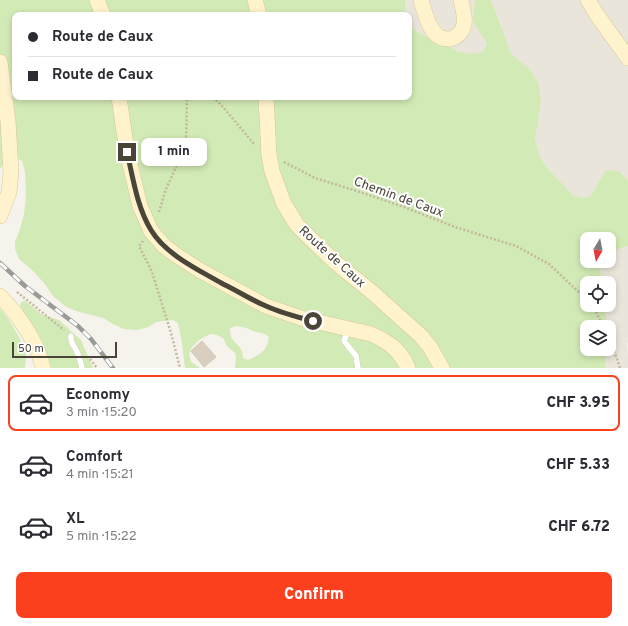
<!DOCTYPE html>
<html lang="en">
<head>
<meta charset="utf-8">
<style>
  body { margin:0; font-family:Overpass,sans-serif; background:#f7f7f7; color:#2b2b33; height:100vh; display:flex; flex-direction:column; font-size:15px; white-space:nowrap }
  * { box-sizing:border-box; margin:0 }
  p { font-size:13px; color:#7c7c81 }
  .icon { flex:none; width:22px; height:22px; fill:none; stroke:currentColor; stroke-width:2; stroke-linecap:round; stroke-linejoin:round }
  .map { position:relative; height:368px; overflow:hidden }
  .panel { display:flex; flex-direction:column; background:#fff; flex:1 }
  .panel>* { flex:none }
  .banner { position:absolute; left:12px; top:12px; width:400px; height:88px; border-radius:8px; box-shadow:0 2px 6px #0003; display:grid; align-content:center; height:88px; padding:0 16px; background:#fff }
  .needle { width:26px; rotate:190deg }
  .controls { position:absolute; left:580px; top:232px; display:grid; gap:8px }
  .controls a { display:grid; place-items:center; width:36px; height:36px; border-radius:8px; background:#fff; box-shadow:0 2px 6px #0003; font-size:20px }
  .scale { position:absolute; left:12px; bottom:10px; width:105px; box-sizing:border-box; padding-left:4px; border:2px solid #4b4439; border-top:0; font-size:11px; line-height:14px; white-space:nowrap; color:#4b4439; -webkit-text-stroke:3px #fff; paint-order:stroke }
  .end { position:absolute; width:18px; height:18px; margin:-9px; border:5px solid #4b4439; background:#fff; box-shadow:0 0 0 2px #fff }
  .from { border-radius:50% }
  .bubble { position:absolute; height:28px; border-radius:8px; background:#fff; box-shadow:0 2px 6px #0003; font-size:13px; font-weight:800; line-height:28px; text-align:center }
  .banner b { display:flex; align-items:center; gap:14px; height:38px; font-size:15px }
  .banner b+b { border-top:1px solid #e1e1e2 }
  .banner i { width:10px; height:10px; background:#2b2b33 }
  ul { padding:7px 0 0; list-style:none }
  li { display:flex; align-items:center; gap:12px; height:56px; margin:0 8px 6px; padding:0 8px; border:2px solid transparent; border-radius:8px }
  li div { flex:1 }
  li b { display:block; font-size:15px }
  li em { font-style:normal; font-weight:800 }
  li.current { border-color:#fc3f1d }
  li>.icon { width:36px; height:36px; stroke-width:1.5 }
  .action { display:flex; gap:8px; margin-top:auto; padding:8px 16px }
  .action a { flex:1; height:46px; border-radius:8px; background:#fc3f1d; color:#fff; font-size:16px; font-weight:800; line-height:46px; text-align:center }
  .map>svg:first-child { display:block }
</style>
</head>
<body>
<div class="map">
<svg width="628" height="368" viewBox="0 0 628 368">
  <rect width="100%" height="100%" fill="#f6f3ec"/>
  <path fill="#eae5da" d="M405,0H475L473,16L474,24L487,43L483,52L472,55L458,52L447,45L431,39L416,31L409,24V15H406Z
    M491,0H628V181L622,173L605,171L591,196L582,198L572,195L563,184L549,170L540,157L535,139L541,103L539,85L531,70L512,55Z
    M628,246V341L627,344L628,355V368H607L605,366L607,349H609V327H607L605,305H609V283H602L600,268L602,261H609V253L612,251Z"/>
  <path fill="#d2eab5" fill-rule="evenodd" d="M0,0H405L406,15H15V97H409V24L416,31L431,39L447,45L458,52L472,54L483,52L487,43L474,24L473,16L475,0H491L512,55L531,70L539,85L541,103L535,139L540,157L549,170L563,184L572,195L582,198L591,196L605,171C619,170 619,170 628,181V246L612,251L609,253V239H587V261H602L600,268L602,283H587V305H605L607,327H587V349H607L605,366L607,368H235L236,357L235,353L227,346L223,338L217,335L210,334L199,340L192,347L189,354L191,362L200,368H185L182,343L178,323L173,320L156,322L149,327L136,330L124,329L113,324L103,318L76,311L65,306L53,296L45,284L32,270L19,259L15,249V242L20,229L24,214L26,195L25,172L22,161L16,158C10,161 3,163 0,169ZM236,326C243,327 247,328 253,331C260,333 263,332 269,337C267,351 261,354 248,360L243,358C243,342 229,345 230,328Z
    M25,301L27,302L41,314L59,320L81,340L93,368H51C43,362 45,349 41,339C35,326 25,318 20,305L21,302Z
    M0,309C9,318 24,343 26,355C26,359 25,364 25,368H0Z"/>
  <path fill="#d8cfc1" stroke="#d3c7b4" d="M202,341L216,357L204,367L191,351Z"/>
  <g fill="none" stroke-linecap="round" stroke-linejoin="round">
    <defs>
      <path id="lane" d="M348,330L344,341L356,356L358,368
        M71,336C70,343 74,346 77,352C79,357 81,362 82,368"/>
      <path id="secondary" d="M97,0L103,15
        M255,0L259,15
        M421,0C424,10 428,27 436,34C439,38 445,39 450,39C455,38 457,36 460,33C468,23 463,11 461,0
        M588,0L597,15L628,58
        M0,62L8,121L11,172L9,192L0,216
        M119,97L127,152L140,206L151,231L164,246L176,255L201,271L266,306L301,318L371,334C389,342 400,350 408,368
        M266,97L269,155L272,171L284,204L297,225L310,238L335,262L373,293L421,336L430,347L442,368
        M0,296C19,316 37,341 43,368"/>
    </defs>
    <use href="#lane" stroke="#c2bbae" stroke-width="6"/>
    <use href="#secondary" stroke="#d6c79b" stroke-width="16"/>
    <path stroke="#c4b79f" stroke-width="2.5" stroke-dasharray="2 2" stroke-linecap="butt" d="M213,97L223,107L254,144
      M284,162L315,178L363,193L404,207L455,227L516,246L549,264L587,300
      M159,212L166,189L186,145L187,97
      M143,241L139,246L152,272L171,333L180,368
      M17,292L64,330
      M592,305L594,307L603,327
      M609,340L616,356L620,368
      M90,359L97,368"/>
    <use href="#lane" stroke="#fff" stroke-width="5.5"/>
    <use href="#secondary" stroke="#fff3cd" stroke-width="15"/>
    <defs>
      <path id="rail" d="M0,263L25,286L78,326L91,339L113,368"/>
    </defs>
    <use href="#rail" stroke="#9a9a9a" stroke-width="4.5"/>
    <use href="#rail" stroke="#fff" stroke-width="3" stroke-dasharray="9" stroke-linecap="butt"/>
  </g>
  <g fill="none" stroke-linecap="round" stroke-linejoin="round">
    <path stroke="#4b4439" stroke-width="5" d="M127,152C133,178 137,207 151,230C166,255 199,270 223,284C238,291 251,300 266,306C281,313 297,317 313,321"/>
  </g>
  <g text-anchor="middle" stroke-width="4" stroke-linejoin="round" paint-order="stroke">
    <g font-size="13" fill="#4b4439" stroke="#fff">
      <text transform="translate(399 196) rotate(20)" y="5">Chemin de Caux</text>
      <text transform="translate(333 256) rotate(42)" y="5">Route de Caux</text>
    </g>
  </g>
</svg>
<div class="controls">
<a><svg class="needle" viewBox="-14 -14 28 28"><path d="M0-13l5 13h-10z" fill="#e53935"/><path d="M0 13l5-13h-10z" fill="#7c7c81"/></svg></a>
<a><svg class="icon" aria-label="locate" viewBox="0 0 24 24"><circle cx="12" cy="12" r="6"/><path d="M12 2v4M12 18v4M2 12h4M18 12h4"/></svg></a>
<a><svg class="icon" aria-label="layers" viewBox="0 0 24 24"><path d="M12 4l9 5-9 5-9-5zM3 14l9 5 9-5"/></svg></a>
</div>
<div class="scale">50 m</div>
<i class="end from" style="left:313px;top:321px"></i>
<i class="end" style="left:127px;top:152px"></i>
<div class="bubble" style="left:141px;top:138px;width:66px">1 min</div>
<div class="banner">
<b><i class="from"></i>Route de Caux</b>
<b><i></i>Route de Caux</b>
</div>
</div>
<section class="panel">
<ul>
<li class="current"><svg class="icon" aria-label="car" viewBox="0 0 24 24"><path d="M5 17H2v-5l4-1 3-4h7l3 4 3 1v5h-3M9 17h6M6 11h13"/><circle cx="7" cy="17" r="2"/><circle cx="17" cy="17" r="2"/></svg><div><b>Economy</b><p>3 min · 15:20</p></div><em>CHF 3.95</em></li>
<li><svg class="icon" aria-label="car" viewBox="0 0 24 24"><path d="M5 17H2v-5l4-1 3-4h7l3 4 3 1v5h-3M9 17h6M6 11h13"/><circle cx="7" cy="17" r="2"/><circle cx="17" cy="17" r="2"/></svg><div><b>Comfort</b><p>4 min · 15:21</p></div><em>CHF 5.33</em></li>
<li><svg class="icon" aria-label="car" viewBox="0 0 24 24"><path d="M5 17H2v-5l4-1 3-4h7l3 4 3 1v5h-3M9 17h6M6 11h13"/><circle cx="7" cy="17" r="2"/><circle cx="17" cy="17" r="2"/></svg><div><b>XL</b><p>5 min · 15:22</p></div><em>CHF 6.72</em></li>
</ul>
<div class="action"><a>Confirm</a></div>
</section>
</body>
</html>
